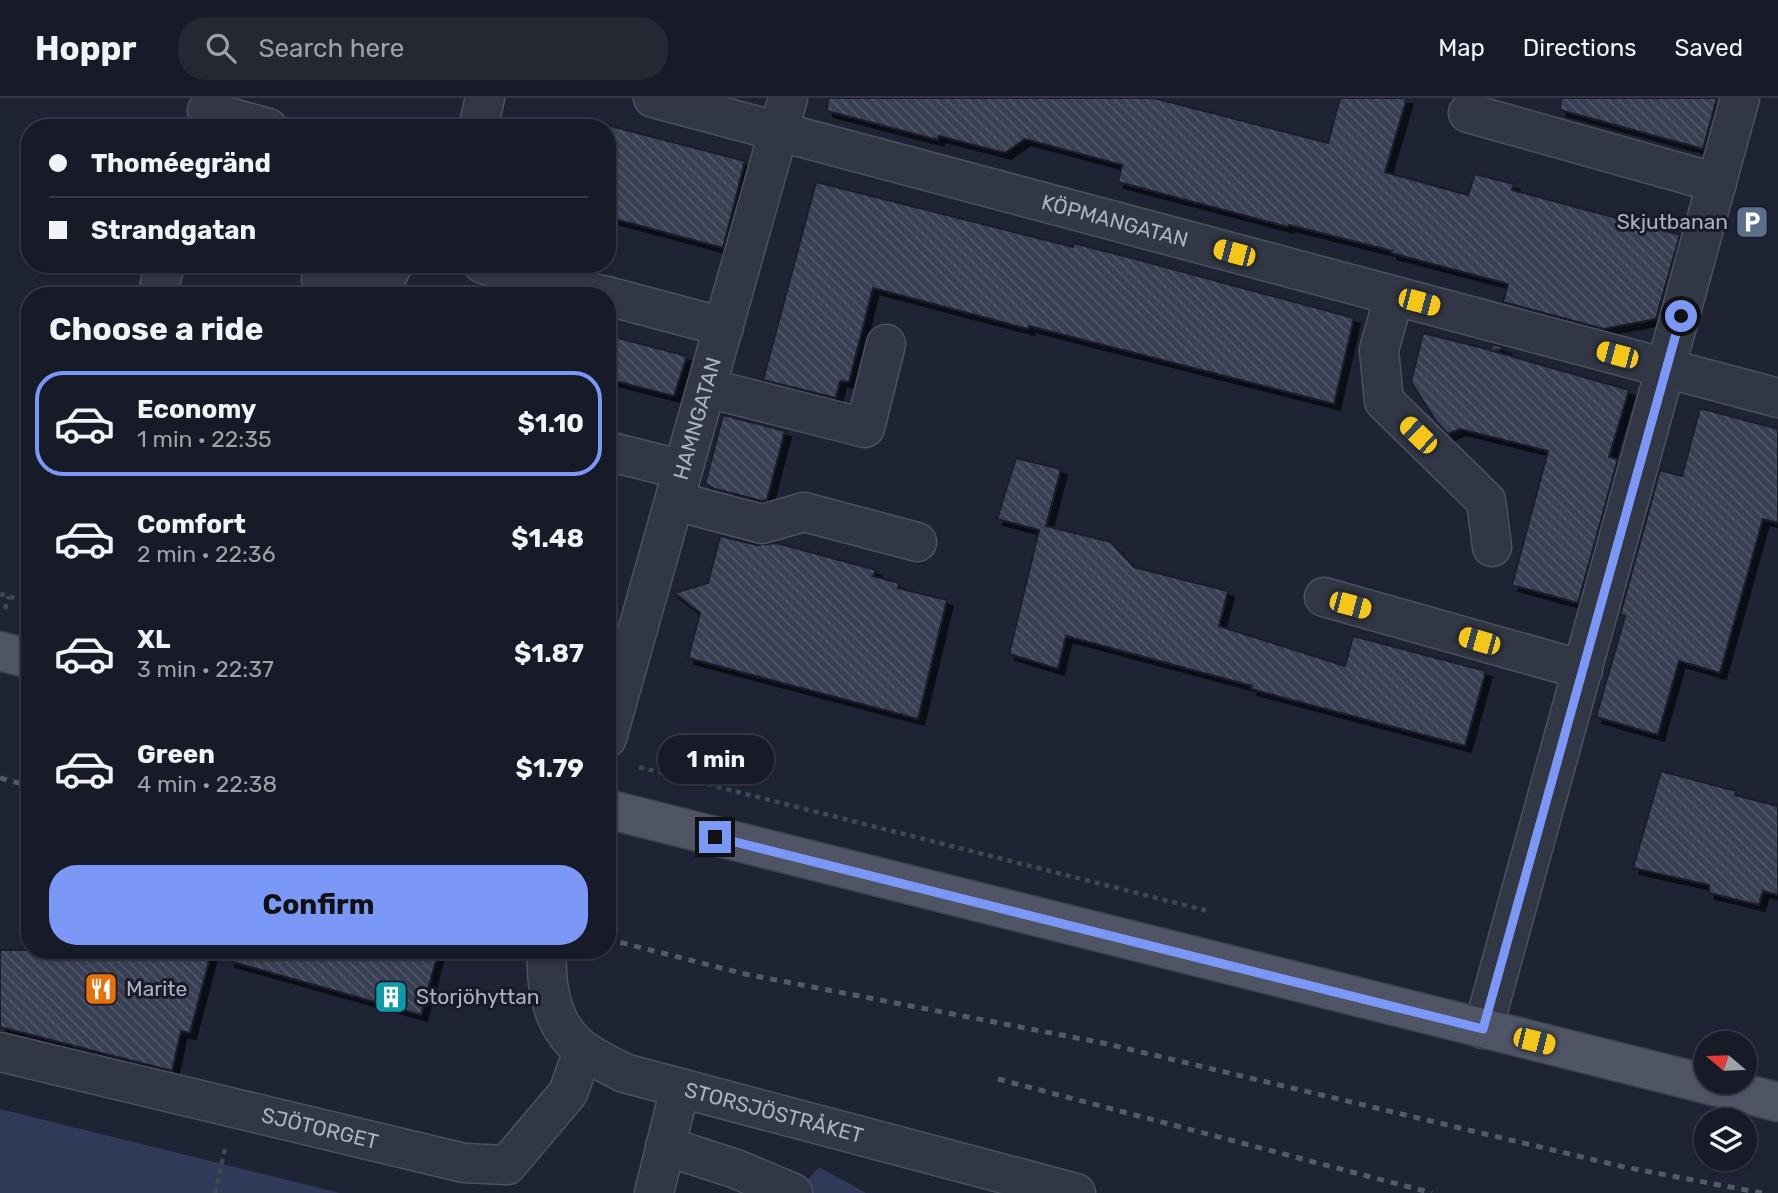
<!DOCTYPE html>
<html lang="en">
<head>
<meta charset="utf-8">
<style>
  body { margin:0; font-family:Rubik,sans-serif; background:#242833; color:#f1f3f6; height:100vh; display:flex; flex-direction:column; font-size:26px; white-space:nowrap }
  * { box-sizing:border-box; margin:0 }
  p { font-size:23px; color:#9ea1a7 }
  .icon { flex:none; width:38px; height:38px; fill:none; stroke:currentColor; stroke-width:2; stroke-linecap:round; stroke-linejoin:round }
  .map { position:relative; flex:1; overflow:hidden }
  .details { position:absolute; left:21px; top:189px; width:595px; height:672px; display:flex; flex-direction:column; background:#171b27; border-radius:28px; box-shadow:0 2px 5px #0004,0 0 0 2px #363944 }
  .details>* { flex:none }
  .guide { position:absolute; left:21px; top:21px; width:595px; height:154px; border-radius:28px; box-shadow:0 2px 5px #0004,0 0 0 2px #363944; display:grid; align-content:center; height:154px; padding:0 28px; background:#171b27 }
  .needle { width:46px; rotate:289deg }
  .buttons { position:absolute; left:1694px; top:933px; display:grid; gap:14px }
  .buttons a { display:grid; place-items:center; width:63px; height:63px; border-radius:50%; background:#171b27; box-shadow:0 2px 5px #0004,0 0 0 2px #363944; font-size:35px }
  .end { position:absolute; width:32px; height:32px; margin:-16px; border:9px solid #7c98f7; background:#111; box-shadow:0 0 0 4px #111 }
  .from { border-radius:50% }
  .bubble { position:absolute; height:49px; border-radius:24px; background:#171b27; box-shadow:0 2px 5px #0004,0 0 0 2px #363944; font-size:23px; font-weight:700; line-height:49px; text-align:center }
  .car { position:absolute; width:21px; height:42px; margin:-21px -10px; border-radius:9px; box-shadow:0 0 5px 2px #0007; background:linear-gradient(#f5c518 24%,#345 0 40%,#f5c518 0 76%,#345 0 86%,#f5c518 0) }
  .guide b { display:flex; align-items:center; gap:24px; height:66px; font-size:26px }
  .guide b+b { border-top:2px solid #363944 }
  .guide i { width:18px; height:18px; background:#f1f3f6 }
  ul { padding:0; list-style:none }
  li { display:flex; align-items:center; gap:21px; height:105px; margin:0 14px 10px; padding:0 14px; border:4px solid transparent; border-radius:28px }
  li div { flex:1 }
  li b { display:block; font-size:26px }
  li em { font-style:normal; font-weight:700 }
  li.active { border-color:#7c98f7 }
  li>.icon { width:63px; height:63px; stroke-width:1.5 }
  h2 { padding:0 28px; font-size:32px; line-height:84px }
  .cta { display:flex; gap:14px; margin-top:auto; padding:14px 28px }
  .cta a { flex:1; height:80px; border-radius:28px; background:#7c98f7; color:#111; font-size:28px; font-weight:700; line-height:80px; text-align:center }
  header { display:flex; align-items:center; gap:42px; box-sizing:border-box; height:98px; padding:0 35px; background:#171b27; border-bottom:2px solid #363944 }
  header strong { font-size:33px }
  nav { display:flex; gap:38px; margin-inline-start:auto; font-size:24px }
  .search { width:490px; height:63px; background:#242833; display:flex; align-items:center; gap:18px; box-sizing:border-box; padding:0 24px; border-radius:28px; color:#9ea1a7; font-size:26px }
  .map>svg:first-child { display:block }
</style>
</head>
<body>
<header>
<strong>Hoppr</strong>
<div class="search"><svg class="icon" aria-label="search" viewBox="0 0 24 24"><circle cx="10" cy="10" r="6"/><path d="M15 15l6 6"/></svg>Search here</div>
<nav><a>Map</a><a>Directions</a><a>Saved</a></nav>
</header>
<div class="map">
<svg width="1778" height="1095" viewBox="0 0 1778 1095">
  <defs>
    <pattern id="building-back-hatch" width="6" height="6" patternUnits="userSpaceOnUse" patternTransform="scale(1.75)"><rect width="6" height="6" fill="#383f52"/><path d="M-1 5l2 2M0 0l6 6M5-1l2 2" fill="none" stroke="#525869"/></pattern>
    <filter id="shadow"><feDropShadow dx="6" dy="6" stdDeviation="0" flood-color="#0009"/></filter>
  </defs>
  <rect width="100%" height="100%" fill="#1f2434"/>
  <path fill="#303b5a" d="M0,1011L340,1095H0Z
    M819,1069L866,1095H797Z"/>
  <path fill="url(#building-back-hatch)" stroke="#1a1e2b" stroke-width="2" filter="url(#shadow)" d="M828,0H1154L1328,45L1340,0H1407L1385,74L1468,97L1475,76L1514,86L1512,92L1680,137L1656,221L1604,231L1503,204L1508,186L1391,155L1392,153L1289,127L1288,129L1118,84L1122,67L1025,41L1005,55L939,38L938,42L827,13Z
    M1561,0H1717L1703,51L1560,12Z
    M607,27L745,63L723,150L607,119Z
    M816,84L1073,149V145L1128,159L1354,220L1334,306L1029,228L1028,231L873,190L849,284L840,283L836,300L763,282Z
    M1423,235L1491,252L1492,246L1506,250L1493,253L1629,292L1609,359L1618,361L1578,505L1512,487L1548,353L1460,331L1448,336L1436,323L1411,284Z
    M607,237L687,258L674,298L607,281Z
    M1700,310L1778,331V425L1763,421L1720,575L1679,563L1658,637L1596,619L1625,518L1620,517L1660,372L1682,378Z
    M723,317L785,333L767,402L762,403L715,391L705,386Z
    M1016,360L1061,371L1046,428L1111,444L1134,469L1228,493L1219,528L1345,568L1353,538L1486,573L1465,648L1251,591L1252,588L1066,538L1058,571L1009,556L1039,432L997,421Z
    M720,438L757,447L777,445L876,472L873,478L899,485L898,490L947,502L918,621L688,560L700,515L674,495L708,485Z
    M1661,673L1736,693L1735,697L1778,708V797L1763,793L1759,807L1709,795V787L1633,770Z
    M0,852H212L190,935L181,933L172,973L0,929Z
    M231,852H439L421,917L229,863Z"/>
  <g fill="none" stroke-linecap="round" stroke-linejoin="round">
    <defs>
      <g id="minor">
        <path id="s1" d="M653,0L1778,300"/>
        <path d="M207,13L268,30"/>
        <path d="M1468,15L1717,85"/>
        <path d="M478,30L485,0"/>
        <path d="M324,166L321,181L381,192L393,166"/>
        <path d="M483,166L605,198"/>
        <path d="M157,198L165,166"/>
        <path d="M607,198L724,229"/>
        <path d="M1394,198L1379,252L1384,303L1486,403L1492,449"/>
        <path d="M707,290L865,330L886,246"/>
        <path d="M607,353L683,372"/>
        <path d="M675,403L762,426L804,414L917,444"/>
        <path d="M1324,499L1583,572"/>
        <path id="s2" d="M607,640L788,0"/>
        <path id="s3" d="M547,852C545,889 552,932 586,954C598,962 611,968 624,975L1076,1095"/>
        <path d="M1483,931L1740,0"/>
        <path id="s4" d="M0,954L464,1065L507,1067L568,995L583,953"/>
        <path d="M665,1048L736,1071L793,1095"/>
        <path d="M654,1095L680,990"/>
      </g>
      <path id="major" d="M0,553L30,561
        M607,711L1778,1004"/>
    </defs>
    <use href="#minor" stroke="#4c5161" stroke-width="41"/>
    <use href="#major" stroke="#3b404f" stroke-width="41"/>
    <path stroke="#3b4b50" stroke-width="4.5" stroke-dasharray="5 5" stroke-linecap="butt" d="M0,496L30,504
      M5,511L9,498
      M639,669L1208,813
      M215,1095L225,1051"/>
    <use href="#minor" stroke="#323745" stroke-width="38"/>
    <use href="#major" stroke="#505565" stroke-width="38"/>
    <path stroke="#545a6c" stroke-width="5" stroke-dasharray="7 7" stroke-linecap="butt" d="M0,680L30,688
      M607,841L745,876L1103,945L1624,1069L1762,1095
      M998,981L1432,1095"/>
  </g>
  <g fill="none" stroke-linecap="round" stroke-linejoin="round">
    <path stroke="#7c98f7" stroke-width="9" d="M715,739L1483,931L1681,218"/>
  </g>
  <defs>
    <symbol id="parking-square" viewBox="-11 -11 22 22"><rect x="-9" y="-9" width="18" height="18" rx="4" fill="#5c6f8a" stroke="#181c29"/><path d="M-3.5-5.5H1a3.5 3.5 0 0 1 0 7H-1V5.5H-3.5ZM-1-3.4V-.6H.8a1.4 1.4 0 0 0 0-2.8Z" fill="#fff"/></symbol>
    <symbol id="restaurant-square" viewBox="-11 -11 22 22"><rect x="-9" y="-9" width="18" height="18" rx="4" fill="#e8710a" stroke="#181c29"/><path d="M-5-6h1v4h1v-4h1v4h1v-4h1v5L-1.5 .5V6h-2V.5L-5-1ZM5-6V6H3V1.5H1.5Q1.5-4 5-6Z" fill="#fff"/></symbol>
    <symbol id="building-square" viewBox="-11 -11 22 22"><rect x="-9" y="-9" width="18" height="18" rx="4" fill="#0f9aa8" stroke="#181c29"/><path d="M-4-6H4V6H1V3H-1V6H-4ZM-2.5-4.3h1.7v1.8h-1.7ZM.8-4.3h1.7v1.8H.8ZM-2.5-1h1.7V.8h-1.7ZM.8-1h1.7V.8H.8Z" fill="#fff"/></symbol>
  </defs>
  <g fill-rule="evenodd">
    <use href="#parking-square" x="1733" y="105" width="38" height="38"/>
    <use href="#restaurant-square" x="82" y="872" width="38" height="38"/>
    <use href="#building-square" x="372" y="880" width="38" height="38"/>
  </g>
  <g text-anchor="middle" stroke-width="6" stroke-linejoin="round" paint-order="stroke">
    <g font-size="21" fill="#abb1c3" stroke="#181c29">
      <text dy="7" stroke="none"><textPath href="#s1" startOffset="478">KÖPMANGATAN</textPath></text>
      <text dy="7" stroke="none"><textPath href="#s2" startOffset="332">HAMNGATAN</textPath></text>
      <text dy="7" stroke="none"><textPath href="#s3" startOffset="313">STORSJÖSTRÅKET</textPath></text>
      <text dy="7" stroke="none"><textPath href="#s4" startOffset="329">SJÖTORGET</textPath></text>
    </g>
    <g font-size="21" fill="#abb1c3" stroke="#181c29" text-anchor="start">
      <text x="1728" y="131" text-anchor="end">Skjutbanan</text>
      <text x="126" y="898">Marite</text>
      <text x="416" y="906">Storjöhyttan</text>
    </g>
  </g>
</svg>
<div class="buttons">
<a><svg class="needle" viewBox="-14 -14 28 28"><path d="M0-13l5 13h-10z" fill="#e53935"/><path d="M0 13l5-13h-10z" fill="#9ea1a7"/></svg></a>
<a><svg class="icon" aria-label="layers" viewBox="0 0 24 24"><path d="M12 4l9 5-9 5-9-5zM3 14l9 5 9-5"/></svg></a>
</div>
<i class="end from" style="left:1681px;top:218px"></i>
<i class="end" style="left:715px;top:739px"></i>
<div class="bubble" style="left:658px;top:637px;width:116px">1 min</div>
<i class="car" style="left:1234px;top:155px;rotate:285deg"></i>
<i class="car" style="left:1419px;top:204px;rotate:105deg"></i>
<i class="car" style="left:1617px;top:257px;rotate:285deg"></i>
<i class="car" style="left:1418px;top:337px;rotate:314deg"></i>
<i class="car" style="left:1350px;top:507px;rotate:105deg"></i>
<i class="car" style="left:1479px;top:543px;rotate:286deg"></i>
<i class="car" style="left:1534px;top:943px;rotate:104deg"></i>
<div class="guide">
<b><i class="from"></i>Thoméegränd</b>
<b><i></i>Strandgatan</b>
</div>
<section class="details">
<h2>Choose a ride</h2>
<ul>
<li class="active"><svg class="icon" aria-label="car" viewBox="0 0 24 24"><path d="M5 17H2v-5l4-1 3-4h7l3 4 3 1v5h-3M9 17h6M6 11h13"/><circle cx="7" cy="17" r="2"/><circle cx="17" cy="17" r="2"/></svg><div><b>Economy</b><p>1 min · 22:35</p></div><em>$1.10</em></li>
<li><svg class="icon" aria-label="car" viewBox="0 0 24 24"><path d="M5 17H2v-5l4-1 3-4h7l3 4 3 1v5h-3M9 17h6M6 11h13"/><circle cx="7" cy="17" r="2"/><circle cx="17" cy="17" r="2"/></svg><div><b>Comfort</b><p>2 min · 22:36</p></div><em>$1.48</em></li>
<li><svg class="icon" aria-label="car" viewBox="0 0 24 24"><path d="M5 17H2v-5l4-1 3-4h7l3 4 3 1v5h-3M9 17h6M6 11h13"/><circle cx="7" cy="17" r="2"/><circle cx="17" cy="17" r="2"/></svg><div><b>XL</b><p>3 min · 22:37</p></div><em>$1.87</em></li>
<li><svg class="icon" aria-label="car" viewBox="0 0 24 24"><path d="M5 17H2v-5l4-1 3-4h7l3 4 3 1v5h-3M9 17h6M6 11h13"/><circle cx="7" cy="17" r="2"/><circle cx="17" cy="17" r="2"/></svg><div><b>Green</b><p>4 min · 22:38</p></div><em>$1.79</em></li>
</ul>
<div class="cta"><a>Confirm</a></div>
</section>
</div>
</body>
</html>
